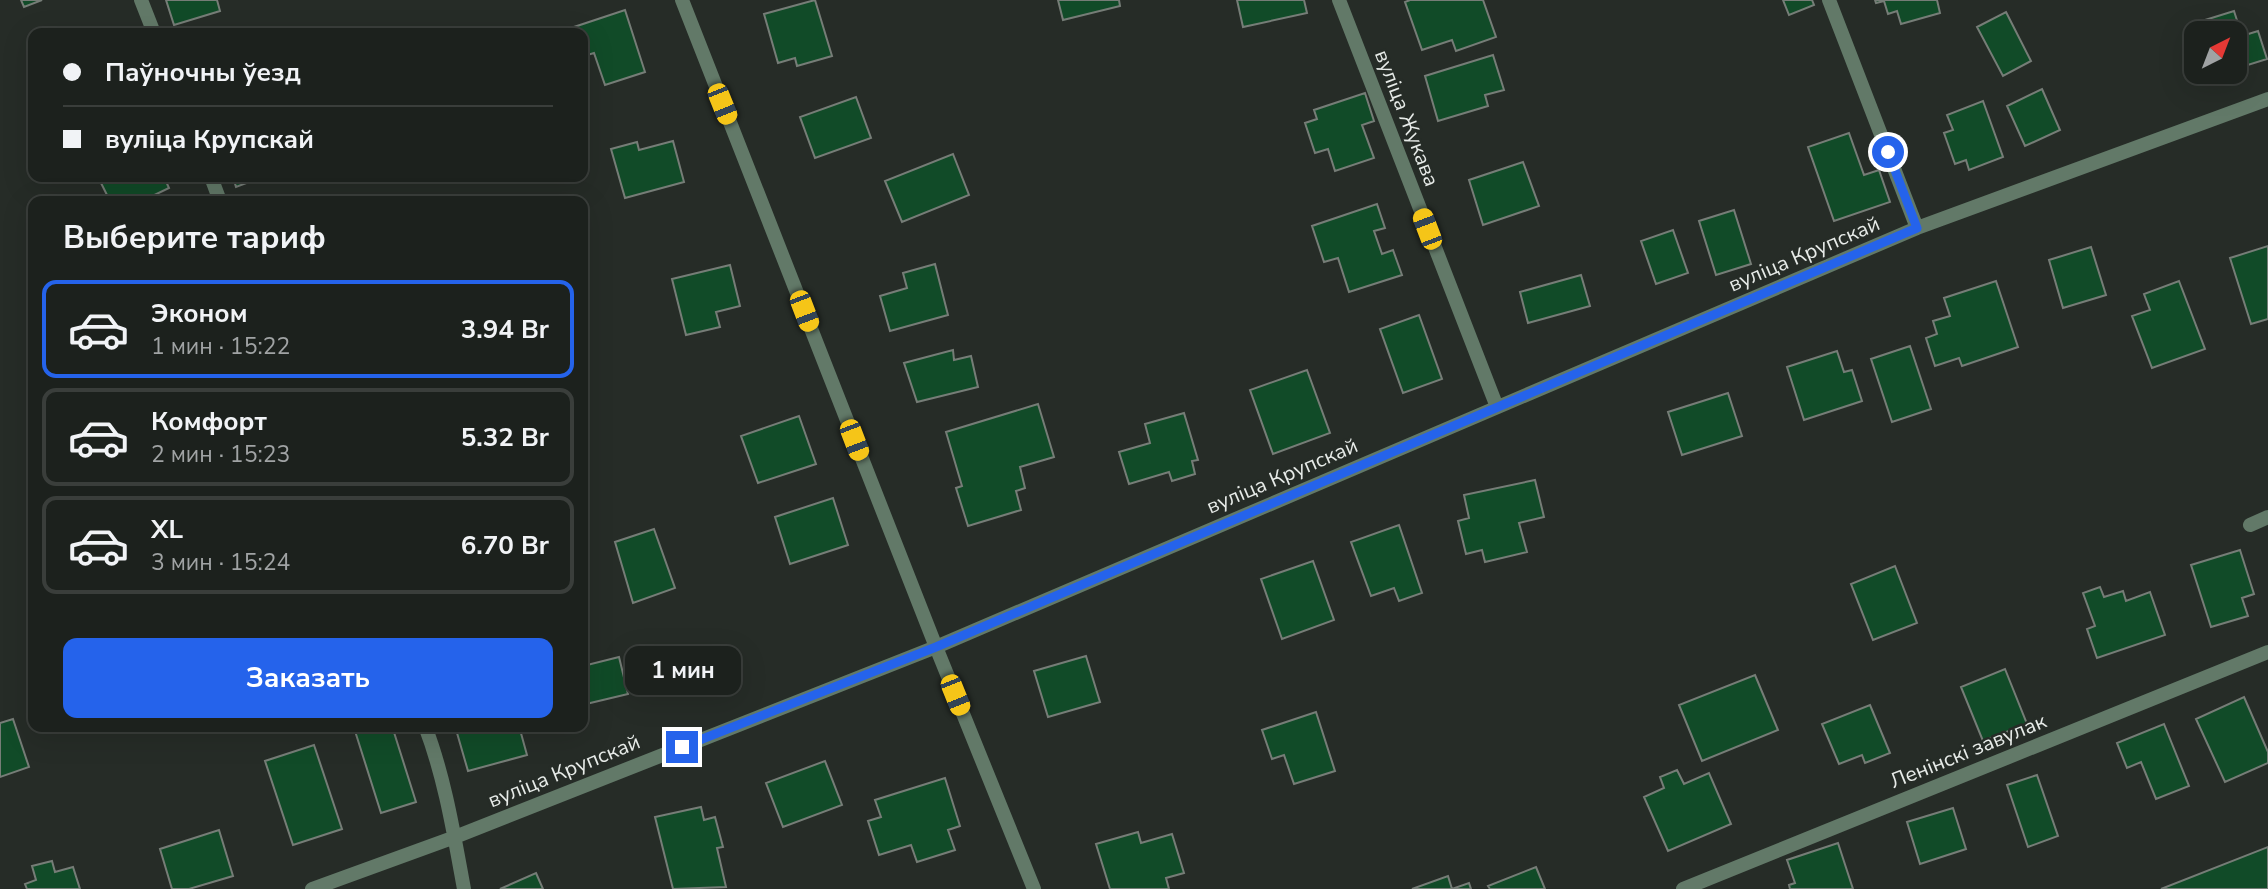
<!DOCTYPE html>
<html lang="ru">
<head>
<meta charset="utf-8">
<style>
  body { margin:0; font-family:"Nunito Sans",sans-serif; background:#292e2a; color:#f1f3f6; height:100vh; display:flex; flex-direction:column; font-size:26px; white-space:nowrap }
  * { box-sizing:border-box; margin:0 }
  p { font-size:23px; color:#a0a3a4 }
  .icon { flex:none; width:38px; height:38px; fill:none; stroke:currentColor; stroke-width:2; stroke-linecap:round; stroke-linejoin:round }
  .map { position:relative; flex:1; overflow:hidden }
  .panel { position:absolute; left:28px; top:196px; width:560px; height:536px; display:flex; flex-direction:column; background:#1c211d; border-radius:14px; box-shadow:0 7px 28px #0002,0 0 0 2px #3a3e3b }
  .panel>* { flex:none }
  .hud { position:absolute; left:28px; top:28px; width:560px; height:154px; border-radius:14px; box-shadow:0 7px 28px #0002,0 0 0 2px #3a3e3b; display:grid; align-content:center; height:154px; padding:0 35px; background:#1c211d }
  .needle { width:46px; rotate:42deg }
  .fabs { position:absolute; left:2184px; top:21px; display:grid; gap:14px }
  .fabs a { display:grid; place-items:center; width:63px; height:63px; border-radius:14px; background:#1c211d; box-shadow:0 7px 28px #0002,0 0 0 2px #3a3e3b; font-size:35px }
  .end { position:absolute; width:32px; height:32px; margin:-16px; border:9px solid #2563eb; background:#fff; box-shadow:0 0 0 4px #fff }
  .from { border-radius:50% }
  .bubble { position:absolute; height:49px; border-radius:14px; background:#1c211d; box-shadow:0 7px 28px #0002,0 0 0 2px #3a3e3b; font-size:23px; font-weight:700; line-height:49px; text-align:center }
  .car { position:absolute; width:21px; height:42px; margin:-21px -10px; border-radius:9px; box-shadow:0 0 5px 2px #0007; background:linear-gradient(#f5c518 24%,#345 0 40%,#f5c518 0 76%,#345 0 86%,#f5c518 0) }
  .hud b { display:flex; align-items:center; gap:24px; height:66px; font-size:26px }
  .hud b+b { border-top:2px solid #3a3e3b }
  .hud i { width:18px; height:18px; background:#f1f3f6 }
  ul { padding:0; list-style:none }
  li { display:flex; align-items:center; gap:21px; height:98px; margin:0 14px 10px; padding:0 21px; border:4px solid #3a3e3b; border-radius:14px }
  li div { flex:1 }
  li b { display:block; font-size:26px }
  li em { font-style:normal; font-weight:700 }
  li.active { border-color:#2563eb }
  li>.icon { width:63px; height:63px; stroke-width:1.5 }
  h2 { padding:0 35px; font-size:32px; line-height:84px }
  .action { display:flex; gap:14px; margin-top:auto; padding:14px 35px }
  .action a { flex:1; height:80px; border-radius:14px; background:#2563eb; color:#fff; font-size:28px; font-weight:700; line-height:80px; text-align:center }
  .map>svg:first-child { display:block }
</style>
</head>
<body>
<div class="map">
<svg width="2268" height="889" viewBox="0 0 2268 889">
  <rect width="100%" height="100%" fill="#262c27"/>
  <path fill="#114b28" stroke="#767d77" stroke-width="2" d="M21,0H42L24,7Z
    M166,0H217L220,11L174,25Z
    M815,0L832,56L797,66L795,58L778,63L764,14Z
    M1058,0H1119L1120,6L1063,20Z
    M1237,0H1304L1307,13L1243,27Z
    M1410,0H1483L1496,37L1456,51L1452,40L1422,50L1405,2Z
    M1783,0H1812L1814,5L1789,15Z
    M1875,0H1937L1940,13L1901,24L1897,11L1888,14L1884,1L1876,3Z
    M625,10L645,72L605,85L594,53L584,56L583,33H576L574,27Z
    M2234,11L2242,36L2258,31L2267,59L2235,69V33H2196V50L2189,25Z
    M2006,12L2031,61L2003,76L1977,27Z
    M1493,55L1504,90L1485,95L1488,106L1438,121L1425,76Z
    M2042,89L2060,130L2025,146L2007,106Z
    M1365,93L1374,121L1362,125L1374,158L1335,171L1328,149L1315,153L1305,123L1317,119L1314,110Z
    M856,97L871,138L815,158L800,117Z
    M1983,101L2003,157L1969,170L1966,160L1955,164L1944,133L1953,130L1947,115Z
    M1849,133L1864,175L1879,170L1890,202L1834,221L1808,147Z
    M673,141L684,182L625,198L611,149L637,142L639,150Z
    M953,154L969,195L902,222L885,181Z
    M1523,162L1539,206L1483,225L1469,180Z
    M98,177H164L169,188L142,201H110Z
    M233,177H262L236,187Z
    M1377,204L1385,228L1374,231L1382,254L1393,250L1402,275L1349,292L1338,258L1324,262L1312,226Z
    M1734,210L1751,264L1716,275L1699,221Z
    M1673,230L1688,273L1656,284L1641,241Z
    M2268,246V319L2251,324L2230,258Z
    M2091,247L2106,295L2063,308L2049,260Z
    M935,264L948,315L890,331L880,296L907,288L903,273Z
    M730,265L740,306L716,312L720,327L686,335L672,279Z
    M1581,275L1590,306L1528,323L1520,292Z
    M1996,281L2018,347L1962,366L1959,358L1935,366L1926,338L1937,334L1933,321L1950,316L1944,298Z
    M2179,281L2205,349L2152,368L2132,316L2150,310L2144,294Z
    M1419,315L1442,379L1403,393L1380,329Z
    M1910,346L1931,409L1892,422L1871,359Z
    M953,350L954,360L971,356L978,387L917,402L904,363Z
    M1837,351L1844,372L1852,370L1862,401L1804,420L1787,367Z
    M1307,370L1330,433L1273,454L1250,390Z
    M1728,393L1742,436L1682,455L1668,412Z
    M1038,404L1054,457L1020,467L1025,488L1016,491L1021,510L968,526L956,488L962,486L946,432Z
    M1184,413L1198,460L1192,461L1195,474L1172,481L1169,472L1129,484L1119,452L1150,443L1145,424Z
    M799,416L816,464L758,483L741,436Z
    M1535,480L1544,517L1519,523L1527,552L1485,562L1482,550L1466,554L1458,521L1469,518L1464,495Z
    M833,498L848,545L790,564L775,517Z
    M1399,525L1422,593L1399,601L1394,588L1371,596L1351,542Z
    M654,529L675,588L633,603L615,542Z
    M2240,550L2254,594L2242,598L2248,616L2211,627L2191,565Z
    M1313,561L1334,620L1282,639L1261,579Z
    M1895,566L1917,623L1873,640L1851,584Z
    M2100,587L2104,597L2123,591L2126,601L2150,592L2165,635L2097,658L2087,629L2095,626L2083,593Z
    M1086,656L1100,702L1048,717L1034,671Z
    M619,657L628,694L586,704L583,692V666Z
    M2005,669L2027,724L1983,741L1961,687Z
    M1755,675L1778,730L1702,761L1679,705Z
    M2244,697L2268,752V763L2225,782L2196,719Z
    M1870,705L1890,753L1865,763L1862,755L1839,764L1822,724Z
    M1316,712L1335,771L1294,784L1284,755L1272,759L1262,730Z
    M13,719L29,767L0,777V723Z
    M2164,724L2189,786L2156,799L2141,762L2127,768L2117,743Z
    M370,726H392L416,802L381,813L355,731Z
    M455,726H519L527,755L468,771Z
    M314,745L342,829L293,845L265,761Z
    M825,761L842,805L783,827L766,783Z
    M1677,770L1684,784L1709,773L1731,824L1668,851L1644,797L1664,788L1660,777Z
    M2037,775L2058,836L2028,847L2007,785Z
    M945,778L960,826L948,830L955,850L917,862L911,845L879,855L868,821L881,817L875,800Z
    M701,807L704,820L715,817L723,847L717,848L726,887L673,889L655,817Z
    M1953,808L1966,849L1920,864L1907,822Z
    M219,830L233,876L189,889H172L160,849Z
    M1138,832L1141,843L1172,834L1184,873L1166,878L1169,889H1110L1096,844Z
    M1838,843L1853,889H1790L1789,885L1795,883L1787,860Z
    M2268,847V889H2161Z
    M52,861L55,872L73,867L80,889H27L25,884L36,880L32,866Z
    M1536,867L1545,889H1490L1488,886Z
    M536,873L543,889H500Z
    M1448,876L1452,889L1469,883L1471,889H1412Z"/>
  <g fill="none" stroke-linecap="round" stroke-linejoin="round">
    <path stroke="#627968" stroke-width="14" d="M2250,525L2268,517"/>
    <path stroke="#627968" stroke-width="14" d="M141,0L154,33
      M1339,0L1497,407
      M1829,0L1917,228
      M211,177L220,201
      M425,726C445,778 454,835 464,889
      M312,889L455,837L936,647L1917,228L2268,99
      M1683,889L2268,652"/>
    <path stroke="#627968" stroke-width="14" d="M682,0L936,647L1034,889"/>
  </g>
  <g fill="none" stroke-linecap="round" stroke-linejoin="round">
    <path stroke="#2563eb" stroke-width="9" d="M682,747L936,647L1917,228L1888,152"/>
  </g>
  <g text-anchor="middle" stroke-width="5" stroke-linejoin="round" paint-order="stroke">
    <g font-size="21" fill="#e7ebe8" stroke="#262c27">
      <text transform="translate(1407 118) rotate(69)" y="7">вуліца Жукава</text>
      <text transform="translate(1804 254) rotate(-23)" y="7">вуліца Крупскай</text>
      <text transform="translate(1282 476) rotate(-23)" y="7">вуліца Крупскай</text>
      <text transform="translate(1968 751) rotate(-22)" y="7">Ленінскі завулак</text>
      <text transform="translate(564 771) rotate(-22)" y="7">вуліца Крупскай</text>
    </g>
  </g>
</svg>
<div class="fabs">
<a><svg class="needle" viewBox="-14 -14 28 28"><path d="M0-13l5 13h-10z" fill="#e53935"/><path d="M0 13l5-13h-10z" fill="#a0a3a4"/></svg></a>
</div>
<i class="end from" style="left:1888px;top:152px"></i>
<i class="end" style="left:682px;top:747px"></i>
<div class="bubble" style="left:625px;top:646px;width:116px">1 мин</div>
<i class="car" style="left:722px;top:104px;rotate:158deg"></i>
<i class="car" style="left:1427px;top:229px;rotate:339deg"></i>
<i class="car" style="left:804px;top:311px;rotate:159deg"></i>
<i class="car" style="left:854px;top:440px;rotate:159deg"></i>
<i class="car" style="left:955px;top:695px;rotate:158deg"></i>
<div class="hud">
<b><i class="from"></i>Паўночны ўезд</b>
<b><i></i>вуліца Крупскай</b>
</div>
<section class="panel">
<h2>Выберите тариф</h2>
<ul>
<li class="active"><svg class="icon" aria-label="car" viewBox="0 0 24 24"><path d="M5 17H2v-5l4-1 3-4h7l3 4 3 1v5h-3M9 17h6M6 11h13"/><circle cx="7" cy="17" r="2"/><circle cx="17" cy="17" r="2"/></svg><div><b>Эконом</b><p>1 мин · 15:22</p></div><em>3.94 Br</em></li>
<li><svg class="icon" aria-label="car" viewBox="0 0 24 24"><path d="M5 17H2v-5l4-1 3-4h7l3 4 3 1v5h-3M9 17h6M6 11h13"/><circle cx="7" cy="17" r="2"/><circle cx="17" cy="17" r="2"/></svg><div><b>Комфорт</b><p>2 мин · 15:23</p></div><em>5.32 Br</em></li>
<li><svg class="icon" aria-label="car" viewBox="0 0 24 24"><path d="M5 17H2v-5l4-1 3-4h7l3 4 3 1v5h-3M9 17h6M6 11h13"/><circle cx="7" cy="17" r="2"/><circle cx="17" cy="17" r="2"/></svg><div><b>XL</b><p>3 мин · 15:24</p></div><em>6.70 Br</em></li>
</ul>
<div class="action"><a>Заказать</a></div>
</section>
</div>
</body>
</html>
